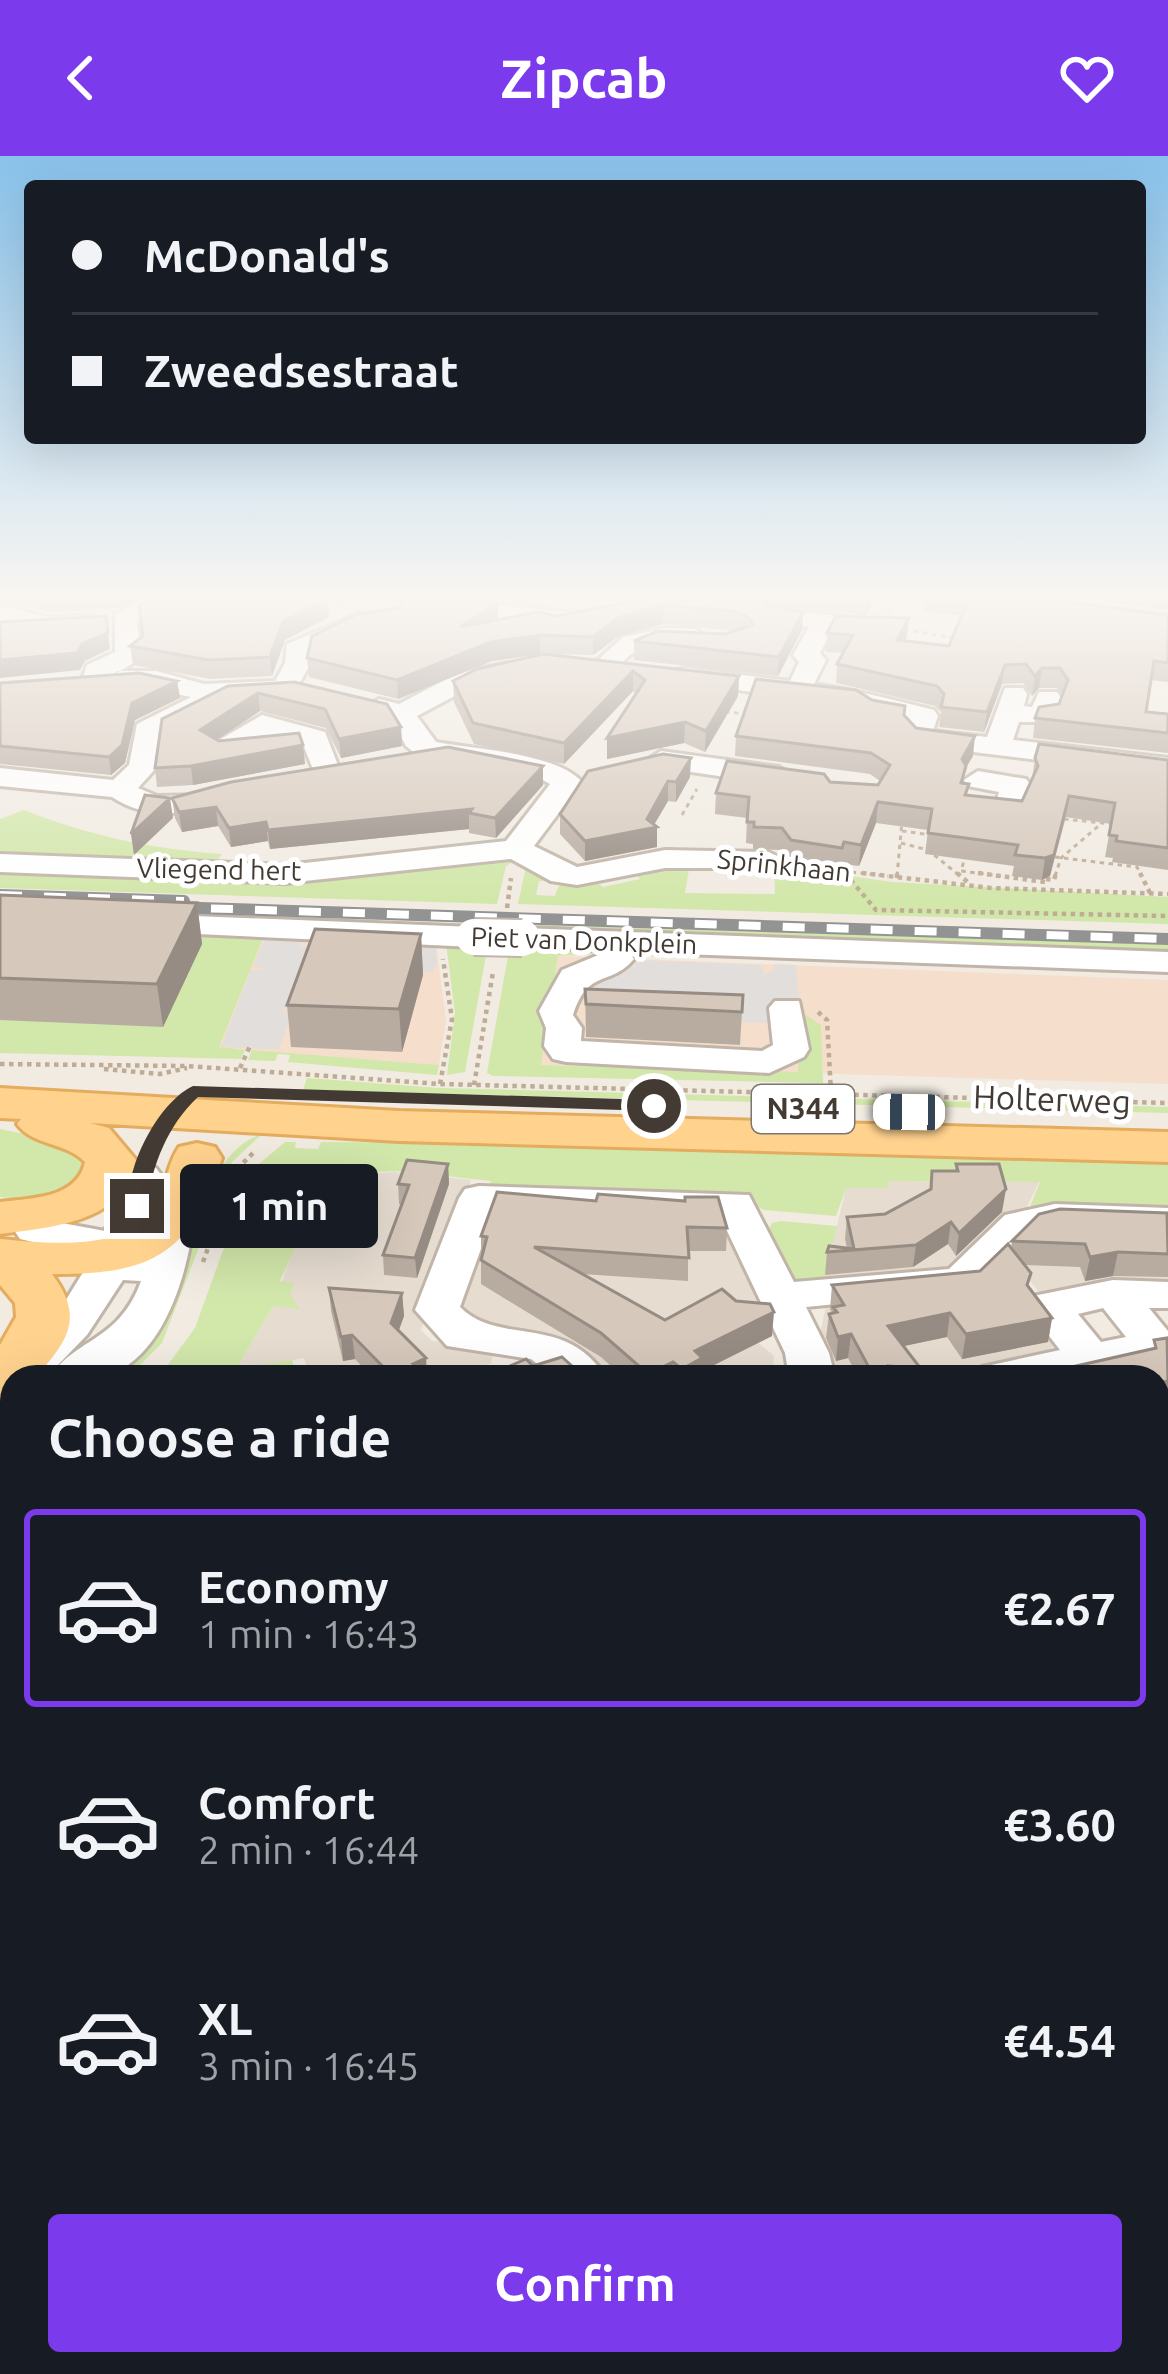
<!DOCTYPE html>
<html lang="en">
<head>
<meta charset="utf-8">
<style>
  body { margin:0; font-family:Ubuntu,sans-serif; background:#242831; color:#f1f3f6; height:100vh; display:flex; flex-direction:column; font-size:45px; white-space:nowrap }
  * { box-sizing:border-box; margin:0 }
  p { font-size:39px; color:#9ea1a6 }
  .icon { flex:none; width:66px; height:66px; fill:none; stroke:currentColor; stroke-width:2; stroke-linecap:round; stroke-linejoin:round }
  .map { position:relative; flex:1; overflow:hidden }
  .side { position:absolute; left:0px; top:1209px; width:1170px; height:1011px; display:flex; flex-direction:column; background:#171b24; border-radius:36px 36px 0 0; box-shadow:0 12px 48px #0002 }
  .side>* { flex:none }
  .guide { position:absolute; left:24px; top:24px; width:1122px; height:264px; border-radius:12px; box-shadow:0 12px 48px #0002; display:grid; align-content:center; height:264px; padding:0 48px; background:#171b24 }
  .end { position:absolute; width:54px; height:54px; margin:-27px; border:15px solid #433b33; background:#fff; box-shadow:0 0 0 6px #fff }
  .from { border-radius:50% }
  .bubble { position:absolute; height:84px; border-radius:12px; background:#171b24; box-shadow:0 12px 48px #0002; font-size:39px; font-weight:700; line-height:84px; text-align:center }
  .car { position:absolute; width:36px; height:72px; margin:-36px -18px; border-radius:15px; box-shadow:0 0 9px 3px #0007; background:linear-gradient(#fff 24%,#345 0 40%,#fff 0 76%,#345 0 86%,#fff 0) }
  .guide b { display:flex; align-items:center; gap:42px; height:114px; font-size:45px }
  .guide b+b { border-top:3px solid #363941 }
  .guide i { width:30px; height:30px; background:#f1f3f6 }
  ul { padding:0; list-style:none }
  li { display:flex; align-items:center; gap:36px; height:198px; margin:0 24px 18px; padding:0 24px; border:6px solid transparent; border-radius:12px }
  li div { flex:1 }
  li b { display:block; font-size:45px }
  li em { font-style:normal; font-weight:700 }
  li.selected { border-color:#7c3aed }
  li>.icon { width:108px; height:108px; stroke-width:1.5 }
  h2 { padding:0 48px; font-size:54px; line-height:144px }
  .primary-button { display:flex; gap:24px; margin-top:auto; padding:24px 48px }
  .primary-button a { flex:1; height:138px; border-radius:12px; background:#7c3aed; color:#fff; font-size:48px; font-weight:700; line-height:138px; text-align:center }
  header { display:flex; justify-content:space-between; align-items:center; height:156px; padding:0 48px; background:#7c3aed; color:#fff; font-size:54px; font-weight:700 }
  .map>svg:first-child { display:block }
</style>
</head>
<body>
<header><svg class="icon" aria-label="back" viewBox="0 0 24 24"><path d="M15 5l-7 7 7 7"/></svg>Zipcab<svg class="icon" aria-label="heart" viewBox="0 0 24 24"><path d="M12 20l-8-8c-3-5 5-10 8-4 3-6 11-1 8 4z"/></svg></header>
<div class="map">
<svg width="1168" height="2218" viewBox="0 0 1168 2218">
  <rect width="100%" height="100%" fill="#f1ebe2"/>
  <path fill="#e6dcd0" d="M393,1016L471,1024L421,1174L432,1185L495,1191L491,1207L460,1221H310L304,1202L236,1214L273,1150L294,1092L285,1091L308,1052L331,1028L349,1020Z
    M886,1025L1039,1026L1024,1057L1001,1062L940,1122L823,1129L846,1032H887Z
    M720,1048L779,1147L749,1145L745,1175L774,1200L772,1221H743L733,1213L713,1221H603L460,1173L452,1152L483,1053Z
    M1168,1067V1133L1046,1145L1002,1090Z
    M827,1146L1066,1182L1028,1207L965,1221H842L818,1186Z
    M1158,1492H1168V1674L1158,1673Z"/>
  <path fill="#f5dfcc" d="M264,780L436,787L446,864L439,909L218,892Z
    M558,800L1168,824V928L540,909Z"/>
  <path fill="#d2e7aa" d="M334,437H630L590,459L379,452L346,456L349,447Z
    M24,654C90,680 152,693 222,698L217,705L197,709L0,702V663Z
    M522,701L506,710L497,748L0,732V714L115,717Z
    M690,708L685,737L775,738L774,709L892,726L1168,741V768L518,748L526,711L554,725H539L536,739L555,740C560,719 576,723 595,724L603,731L640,723L631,713Z
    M538,769L1168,788V800L537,773Z
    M0,770L264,780L219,891L245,894L241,903L0,897Z
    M446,787L488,788L465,916L447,919L455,857Z
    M510,789L592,793L596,798L558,800L541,909L798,916L797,860L806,859L821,869L823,927L493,920L487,917Z
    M252,894L439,909L437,919L288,906L290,899L278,898L275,905L248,904Z
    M307,922L439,932L1168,951V957L303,934Z
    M0,973L63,986L87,999V1015C59,1040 36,1045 0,1041Z
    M262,978L232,1006L162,1187L128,1221H113C133,1203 153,1180 167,1155C196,1104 200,997 262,978Z
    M285,986H296L295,992L318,993L321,986L557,988L1168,1006V1051L1052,1047L1030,1051L1040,1026L887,1025L888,1032H846L836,1060L763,1054L741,1040L723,1036L488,1034L491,1025C397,1017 336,989 286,1090L295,1092L280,1125L294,1127L290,1139L300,1153L273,1150L237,1212L292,1204L298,1221H159L195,1172L252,1014Z
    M781,1065L837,1070L822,1131L815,1134L790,1125L767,1076L772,1067Z
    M12,1299V1397L5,1424L12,1451V1696L0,1694V1305Z
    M0,2024L12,2044V2208H109L115,2218H0Z
    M309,2208H560L568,2218H315Z
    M598,2208H823L831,2218H605Z"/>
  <path fill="#e2dedb" d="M265,782H303L300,790L306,791L312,783L435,788L437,807L433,816L317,811L297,842L281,843L296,845L293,852L277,853L292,856L279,893L221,891L251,814H267L253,810Z
    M600,802L633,803L634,813L637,804L760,809L765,818L773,815L775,808L796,809L800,859L782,868L686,864L593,850Z"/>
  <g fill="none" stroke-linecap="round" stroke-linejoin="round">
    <defs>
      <path id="minor" d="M181,437H293L281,444L161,453L137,466L141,499C131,513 114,514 104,529H86L82,523L87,509L115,496V458L147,441Z
        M477,446L573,457L585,464C569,478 466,466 451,453L454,448Z
        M0,451C19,451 33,460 50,461C69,463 84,454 99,466C70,490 32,465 0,465Z
        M775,452L868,464L880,471L868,478L832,474L820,497L826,504L814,528C857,534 893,544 934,554L938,560L933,575L987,581L1005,532H1023L1027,538L1024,550L1032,551L1039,536H1057L1061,542L1052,566H1019L1013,584L1168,602V620L925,590L915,588L905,576L909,566L871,559L860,550L677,526L673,520L677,514L686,512L790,525L799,506L793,499L809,471L766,464V454Z
        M360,457L369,459L372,464L369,469L309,496L311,507L294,537L223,543L160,578L157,611L138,632L157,640L208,639L213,645L208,651C175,660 142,661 112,641L0,630V612L113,624L129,609L137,568L191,541L117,527L113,521L117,515H156L204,528L275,525L285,507L287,488Z
        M666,472L695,473L708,481C692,494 670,484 650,488C629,493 620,515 601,521L588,513L623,481Z
        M506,507L519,515L515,521L475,529L417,560L436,586C474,593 557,597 582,626L534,690L577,711L665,694L769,696L785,705L780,712H665L577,729L551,725L511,703L286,727L0,716V698L286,709L506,685L550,628L539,622L417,599L406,590L391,562L369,557L365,551L379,543L399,548L458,517Z
        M262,559L325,576L341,617L337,623H317L304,591L221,599L207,591Z
        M661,595L779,611L793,620L779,629L651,610L647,604Z
        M978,615L1026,623L1031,629L1020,659H998L994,653L999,636L968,630L964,624Z
        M145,758L474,771L491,781L474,791L133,775L129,768Z
        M522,772L1168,796V816L629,796L634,803C609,832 589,811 573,859L582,872L581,885L762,895L773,889L769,852L775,845H799L809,893L804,901L769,917L566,906L553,903L544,890L546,872L539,855L562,814L608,795L510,789L505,782Z
        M142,1008L156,1012L162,1020L138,1093L147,1103L160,1054H188L194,1063C188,1116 165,1200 107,1220C91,1225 67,1221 50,1221C75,1182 119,1186 141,1125L123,1124L87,1179L56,1211L42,1221H12V1239L0,1242V1207L56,1160L93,1100L20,1083L14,1074L20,1065L35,1062L105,1075L128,1012Z
        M479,1030L749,1039L794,1126L949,1113L1005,1059L1055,1048L1168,1052V1076L1055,1072L1033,1077L976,1134L806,1151L829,1197L835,1221H789L785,1197L720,1060L495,1054L460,1151C500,1191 564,1156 606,1221H554L531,1203L447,1190L415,1154L459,1042L465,1033Z
        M1113,1124L1168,1126V1152H1149L1168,1175V1200L1070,1221H975L982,1211L1060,1194L1026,1150L1033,1140ZM1103,1152L1126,1181L1101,1186L1078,1158Z
        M12,1241V1275L0,1279V1244Z
        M1158,1460H1168V1500H1158Z
        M12,1728V1783L0,1787V1733Z
        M1158,1847L1168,1848V1906L1158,1905Z
        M1158,2176L1168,2180V2218H1117L1113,2208H1158Z"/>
      <path id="major" d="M0,932L399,955L1168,976V1006L399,985L90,967L109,972L136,1004C125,1067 52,1071 0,1078V1046C31,1042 77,1043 85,1006C66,986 33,990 17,968L21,963L0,962Z
        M197,987L215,991L222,1002C191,1098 152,1119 52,1118C85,1162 68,1184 36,1221H12V1239L0,1242V1189L16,1161L15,1147L0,1129V1083C46,1087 122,1097 153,1053C166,1034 166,1010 179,991Z
        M0,1764L12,1768V1850L0,1846Z
        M0,1929L12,1934V2031L0,2026Z
        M91,2208H185L189,2218H95Z
        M205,2208H299L303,2218H209Z"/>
    </defs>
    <use href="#minor" stroke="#c0b5a8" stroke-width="6"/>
    <use href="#major" stroke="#e4ac5e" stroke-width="6"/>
    <path stroke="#bfac96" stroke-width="3" stroke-dasharray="4.5 4.5" stroke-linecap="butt" d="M322,437L340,451
      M584,437L627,442
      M888,437L885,446L896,465
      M338,446L364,437
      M616,451L634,437
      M914,475L954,482
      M725,556L749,558
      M682,659L697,633
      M1064,663L1112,668
      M902,675L931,679
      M901,687L928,694L960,720
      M966,698L961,715L1001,720
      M1055,701L1137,711L1142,720
      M798,710L888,720
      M897,720L902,665
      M1055,720L1061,702L1102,667"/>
    <path stroke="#bfac96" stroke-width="4.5" stroke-dasharray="4.5 4.5" stroke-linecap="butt" d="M845,717L876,754L1168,760
      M862,717L991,732L1168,738
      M957,717L970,728
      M978,717L1045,726
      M1140,717L1150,737
      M897,722V717
      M1046,723L1054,724L1056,717
      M507,752L511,722
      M818,856L827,864L831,936
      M0,908L187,910L440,928L1168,947
      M240,912L250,890
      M104,913L160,918L187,912
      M440,928L452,863L443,803
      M474,929L493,816
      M203,1106L237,1013L256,994"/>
    <path stroke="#bfac96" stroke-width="6" stroke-dasharray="9 9" stroke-linecap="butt" d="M580,2208L588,2218
      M837,2208L846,2218"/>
    <use href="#minor" fill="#fff" fill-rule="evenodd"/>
    <use href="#major" fill="#ffd28e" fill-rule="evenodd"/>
    <defs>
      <path id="rail" d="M0,739L184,745
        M167,751L1168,783"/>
    </defs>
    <use href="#rail" stroke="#939393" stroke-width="12"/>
    <use href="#rail" stroke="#fff" stroke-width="8" stroke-dasharray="22" stroke-linecap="butt"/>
    <defs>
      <path id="minor-bridge" d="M474,781L522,782"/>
    </defs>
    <use href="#minor-bridge" stroke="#c0b5a8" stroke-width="40" stroke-linecap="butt"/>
    <path stroke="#bfac96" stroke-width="3" stroke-dasharray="4.5 4.5" stroke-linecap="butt" d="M1060,440L1085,443"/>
    <use href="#minor-bridge" stroke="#fff" stroke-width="36"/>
  </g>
  <path fill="#b8aca1" d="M0,437H150L118,452L47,456L21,447L0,446Z
    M461,437H542L525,448L488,440L464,442Z
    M673,437H877L866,459L774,450L803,456L802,474L778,520L634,504V485L725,478L736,475L663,468L619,480L593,499L540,498L492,505L398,543L309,521L307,502L463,446L498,447V464L557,460Z
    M926,437H1168V454L1063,440L1055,444L1168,459V526L1151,524L1146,556L1168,558V597L1033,582L1035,562L1059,548L1062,539L1057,532H1039L1032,540L1023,527L1002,528L984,576L939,571L941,556L935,550L836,527L837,508L843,497L826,496L827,477L909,462L905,485L949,490L961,459L924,456Z
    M329,461L285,484L272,520L211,523L133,509L130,490Z
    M543,498L739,520L738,540L705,596L684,587L607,603V582L636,538L633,535L564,608L474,588L454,546L453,525Z
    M177,525L180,542L135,564L125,607L111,619L0,608V527Z
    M228,530L401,571L402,590L341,602L326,572L260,555L217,583L303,589L305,608L193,629L157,631L155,612Z
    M872,544L904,559L916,572L973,600L965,613L963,627L968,639L1022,645L1032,623L1035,602L1168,604V714L1112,706L1113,702L1105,701L1111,668L1066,661L1050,720L1042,724L1012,720L1014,710L925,698L928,674L876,667L859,710L842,708L840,713L789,705L780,694L753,693V688L746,687L747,662L715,658L716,637L830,626L878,629L880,625L870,618L735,600L736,580Z
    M588,615L690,621L676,646L668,645L654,669L657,671V691L585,705L560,678V658Z
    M543,629L496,682L469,677V673L270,693L268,685L231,691L218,670L182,676L175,662L172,642Z
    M0,739L197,747L202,788L163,871L0,864Z
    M421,778L423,819L402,896L291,891L287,849Z
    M585,833L743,839L740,889L586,881Z
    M448,1008L449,1028L417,1122L384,1119L383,1099L402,1049L399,1048L398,1028Z
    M956,1008L1002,1056L956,1100L948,1088L913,1111L825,1119L827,1096L847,1092L845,1083L847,1061L885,1058L930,1034L932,1015H955Z
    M497,1036L727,1072L726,1095H688V1125L582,1118L665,1164L772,1180L702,1215V1221H623L601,1201L481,1128V1080Z
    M1168,1058V1121L1113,1120L1085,1125L1080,1111L1025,1109L1029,1131L1052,1162L1048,1186L962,1203L947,1181L903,1190L921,1213L920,1221H858L848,1202L836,1205L826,1182L829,1158L832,1157L830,1153L832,1129L980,1115L1011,1091L1012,1085Z
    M329,1132L402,1137L404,1160L398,1175L426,1202L427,1221H372L355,1203L343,1205L331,1155Z
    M1168,1295V1373L1161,1374L1158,1370V1297Z
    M1168,1514V1557L1158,1549V1528L1160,1519Z
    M1158,1747L1168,1748V1822L1158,1821Z
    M1158,1910L1168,1911V2001L1158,1999Z
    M960,2208H1092L1088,2218H969Z"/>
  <path fill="#968c83" d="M116,437H150L118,452Z
    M464,437H488V440L464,442Z
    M525,437H542L525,448Z
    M870,437H877L866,459L868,441Z
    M1047,437H1063V440L1046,450Z
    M328,443L329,461L285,484L272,520L270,501L283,465Z
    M498,447V465L460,471Z
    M664,449L663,468L619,480L593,499V481L619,461Z
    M803,456L802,474L778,520L779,501Z
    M909,462L907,481L895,503L897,484Z
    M108,477L110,493L85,505L80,514L0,522V504L82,488Z
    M540,479V498L492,505L398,543L397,524L491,486Z
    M1005,509L1002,528L984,576L987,556Z
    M1042,512L1039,532L1032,540L1035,520Z
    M633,515V535L564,608V587Z
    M739,520L738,540L705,596L706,575Z
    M177,525L180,542L135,564L125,607L111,619L109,601L132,547Z
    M258,537L260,555L203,593L200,574Z
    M685,566L684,587L607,603V582Z
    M401,571L402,590L341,602L339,583Z
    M975,580L973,600L965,613L958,647L962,603Z
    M303,589L305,608L193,629L191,610Z
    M691,602L690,621L676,646V626Z
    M543,610V629L496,682L495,662Z
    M668,625V645L652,672L657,671V691L585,705V685L647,663Z
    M1069,640L1050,720L1042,724L1045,702Z
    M170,642L173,662L134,699L131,678Z
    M878,646L876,667L859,710L861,689Z
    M216,651L218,670L182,676L179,656Z
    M472,653L469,657V673L270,693L268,674Z
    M266,666L268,685L231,691L229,672Z
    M197,747L202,788L163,871L157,828Z
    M421,778L423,819L402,896L399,853Z
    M448,1008L449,1028L417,1122L415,1102Z
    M1006,1033L1002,1056L956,1100L959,1077Z
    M951,1066L948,1088L913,1111L916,1089Z
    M1118,1096L1113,1120L1085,1125L1090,1101Z
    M402,1137L404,1160L393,1191L391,1167Z
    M774,1156L772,1180L702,1215V1221H681L682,1213L695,1195Z
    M950,1157L947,1181L885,1194L888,1170Z
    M1052,1162L1048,1186L962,1203L966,1178Z
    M851,1178L848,1202L836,1205L838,1181Z
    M352,1179L355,1203L343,1205L341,1181Z
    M426,1202L427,1221L413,1208Z
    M673,1206L672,1221H648V1218Z
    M1168,1225V1248L1158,1250V1227Z
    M1168,1349V1373L1161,1374Z
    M977,2208H982L979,2217L974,2218Z
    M1009,2208H1015L1012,2218H1001L1002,2213Z
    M1084,2208H1092L1088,2218H1073Z"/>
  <path fill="#d6c8bb" stroke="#968c83" stroke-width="3" d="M191,437H325L328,443L283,465L270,501L209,504L130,490L143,480L139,450L160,439Z
    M674,437H765L764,449L803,456L779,501L634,485L658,475L725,478L753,469L748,461L733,455L664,449L619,461L593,481L540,479L491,486L397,524L307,502L312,480L357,458L399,452L405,442L447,438L463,446L498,447L460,471L538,456L557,460Z
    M825,437H870L868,441Z
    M926,437H1051L1054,444L1168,459V507L1154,505L1146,556L1168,558V577L1035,562L1039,551L1059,548L1068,524L1060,512H1042L1035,520L1026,508L1005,509L987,556L941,551L944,538L937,530L837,508L853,479L827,477L836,460L909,462L897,484L949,490L969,442Z
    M106,460L108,477L82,488L77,497L0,504V466Z
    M543,498L739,520L706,575L685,566L607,582L645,524L633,515L564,587L473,567L453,525L477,513Z
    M139,517L177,525L132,547L122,589L109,601L0,590V527Z
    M756,523L856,534L872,544L905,550L904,559L916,572L975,580L962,603L966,610L961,627L969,628L965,639L1022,645L1038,610L1035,602L1039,588L1168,604V692L1116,685L1117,680L1109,679L1115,647L1069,640L1054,699L1045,702L1015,699L1018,689L928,677L932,653L878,646L861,689L844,686L842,692L791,684L782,672L754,671V666H747L749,641L716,637L727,605L824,618L830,626L878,629L890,609L871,597L736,580Z
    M294,526L387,548L401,571L339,583L325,553L258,537L200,574L219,585L299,577L303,589L191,610L155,612L162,563L228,530Z
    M448,591L543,610L495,662L469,657L472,653L268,674L266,666L229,672L216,651L179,656L172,642L231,626Z
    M663,598L691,602L676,626L668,625L647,663L657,671L585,685L560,658L588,615Z
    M145,639L170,642L131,678Z
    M0,739L197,747L157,828L0,822Z
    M315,773L421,778L399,853L287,849Z
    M585,833L743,839L742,856L586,848Z
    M407,1004L448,1008L415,1102L383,1099L409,1029L398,1028Z
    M956,1008H999L1006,1033L959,1077L951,1066L916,1089L827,1096L829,1090L854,1093L847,1061L885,1058L931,1033L932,1015H958Z
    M497,1036L596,1045L598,1038L685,1045V1041H718L727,1072L687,1071L689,1102L534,1091L665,1164L722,1133L736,1145L770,1148L774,1156L695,1195L702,1202L682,1213L673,1206L648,1218L601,1177L481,1104L487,1081L481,1080Z
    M1060,1053L1167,1057L1168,1098L1118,1096L1090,1101L1085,1088L1012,1085L1039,1058Z
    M1008,1088L1031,1117L1027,1129L1052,1162L966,1178L950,1157L888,1170L921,1213L888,1210V1221H874L851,1178L838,1181L829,1158L837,1156L833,1151L844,1149L832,1129L980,1115Z
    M329,1132L402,1137L391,1167L426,1202L413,1208L427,1221H382L390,1218L352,1179L341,1181Z
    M1167,1182L1168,1225L1158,1227V1221H1027L1156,1192L1154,1184Z
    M562,1201L584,1221H508L501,1214L526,1203L533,1210Z
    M1168,1295V1349L1158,1336V1297Z
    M1158,1747L1168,1748V1795L1158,1794Z
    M1158,1910L1168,1911V1975L1158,1974Z
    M1023,2208H1084L1073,2218H1032Z"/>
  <linearGradient id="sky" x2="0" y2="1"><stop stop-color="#89c2eb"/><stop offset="0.59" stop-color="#f9f6f2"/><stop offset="1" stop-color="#f9f6f2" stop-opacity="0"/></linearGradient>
  <rect width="1168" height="747" fill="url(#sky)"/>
  <path fill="#433b33" d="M193,930L654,944L663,950L654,955L198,941C167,970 153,1008 146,1050L130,1054C122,1016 158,946 193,930Z"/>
  <g text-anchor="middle" stroke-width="10" stroke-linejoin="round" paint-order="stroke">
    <g font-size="27" fill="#433b33" stroke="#fff">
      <text transform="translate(784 710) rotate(6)" y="9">Sprinkhaan</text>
      <text transform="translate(219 714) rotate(1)" y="9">Vliegend hert</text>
      <text transform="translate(584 785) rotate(2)" y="9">Piet van Donkplein</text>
    </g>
    <rect fill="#fff" stroke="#7b7670" stroke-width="3" x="752" y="929" width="102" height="48" rx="9"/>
    <g font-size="30" font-weight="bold" fill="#433b33">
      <text x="803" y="963">N344</text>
    </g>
    <g font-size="33" fill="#433b33" stroke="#fff">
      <text transform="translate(1052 943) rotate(2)" y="12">Holterweg</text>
    </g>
  </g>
</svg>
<i class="end from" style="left:654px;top:950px"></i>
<i class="end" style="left:137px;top:1050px"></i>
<div class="bubble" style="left:180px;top:1008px;width:198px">1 min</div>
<i class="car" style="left:909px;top:956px;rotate:271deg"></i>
<div class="guide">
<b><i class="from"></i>McDonald's</b>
<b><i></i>Zweedsestraat</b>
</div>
<section class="side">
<h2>Choose a ride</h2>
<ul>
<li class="selected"><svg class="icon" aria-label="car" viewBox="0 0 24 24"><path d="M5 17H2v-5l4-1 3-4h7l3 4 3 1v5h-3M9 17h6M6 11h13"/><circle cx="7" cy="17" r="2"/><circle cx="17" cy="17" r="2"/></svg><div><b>Economy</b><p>1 min · 16:43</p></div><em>€2.67</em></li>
<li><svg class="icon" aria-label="car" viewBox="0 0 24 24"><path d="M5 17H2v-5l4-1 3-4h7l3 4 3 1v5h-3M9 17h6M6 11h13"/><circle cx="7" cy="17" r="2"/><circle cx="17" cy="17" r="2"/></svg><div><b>Comfort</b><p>2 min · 16:44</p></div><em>€3.60</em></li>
<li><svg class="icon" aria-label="car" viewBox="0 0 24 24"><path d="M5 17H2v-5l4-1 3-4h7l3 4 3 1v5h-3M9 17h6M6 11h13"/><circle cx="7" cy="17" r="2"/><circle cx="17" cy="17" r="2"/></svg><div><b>XL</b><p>3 min · 16:45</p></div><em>€4.54</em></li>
</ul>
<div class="primary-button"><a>Confirm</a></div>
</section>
</div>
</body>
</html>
